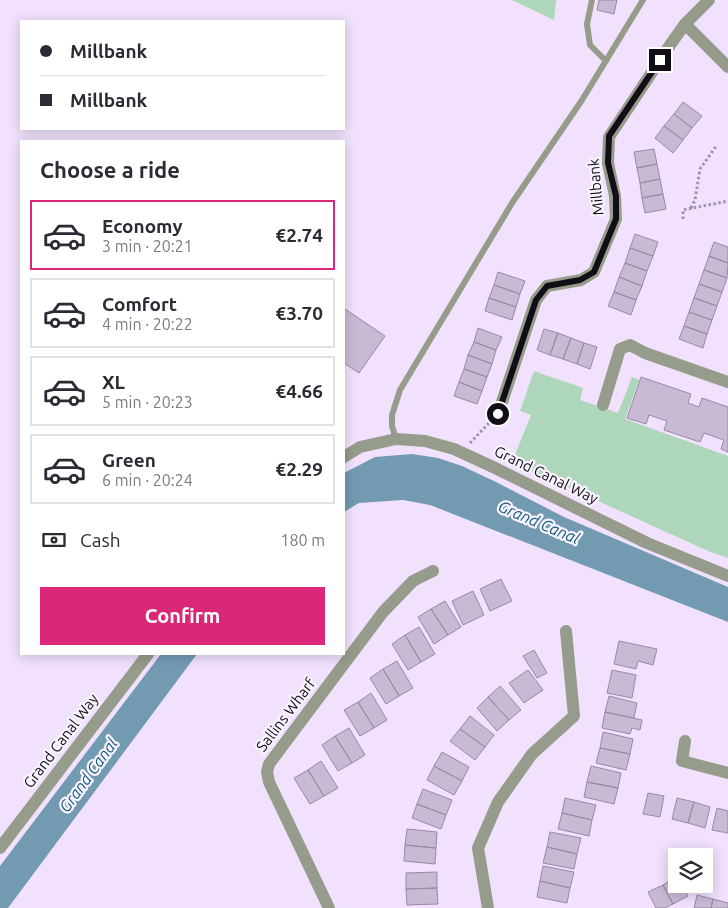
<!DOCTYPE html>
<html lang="en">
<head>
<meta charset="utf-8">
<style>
  body { margin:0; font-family:Ubuntu,sans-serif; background:#f7f7f7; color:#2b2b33; height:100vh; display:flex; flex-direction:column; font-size:19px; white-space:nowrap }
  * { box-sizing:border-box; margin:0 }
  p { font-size:16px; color:#7c7c81 }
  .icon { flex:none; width:28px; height:28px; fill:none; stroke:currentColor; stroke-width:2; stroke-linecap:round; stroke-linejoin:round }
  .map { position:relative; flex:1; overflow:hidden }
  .panel { position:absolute; left:20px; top:140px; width:325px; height:515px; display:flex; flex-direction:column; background:#fff; border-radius:0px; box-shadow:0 2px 12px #0003 }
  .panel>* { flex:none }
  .guide { position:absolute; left:20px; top:20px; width:325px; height:110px; border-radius:0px; box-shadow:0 2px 12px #0003; display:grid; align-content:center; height:110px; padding:0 20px; background:#fff }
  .controls { position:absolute; left:668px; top:848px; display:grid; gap:10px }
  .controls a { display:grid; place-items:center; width:45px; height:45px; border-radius:0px; background:#fff; box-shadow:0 2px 12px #0003; font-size:25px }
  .end { position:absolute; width:22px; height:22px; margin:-11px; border:6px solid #120d16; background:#fff; box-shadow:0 0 0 2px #fff }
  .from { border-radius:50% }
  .guide b { display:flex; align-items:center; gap:18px; height:48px; font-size:19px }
  .guide b+b { border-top:1px solid #e1e1e2 }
  .guide i { width:12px; height:12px; background:#2b2b33 }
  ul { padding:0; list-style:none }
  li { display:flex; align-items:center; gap:15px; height:70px; margin:0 10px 8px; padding:0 10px; border:2px solid #e1e1e2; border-radius:0px }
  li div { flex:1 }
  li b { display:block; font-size:19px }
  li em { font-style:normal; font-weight:700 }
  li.active { border-color:#db2777 }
  li>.icon { width:45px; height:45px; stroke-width:1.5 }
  h2 { padding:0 20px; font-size:22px; line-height:60px }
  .pay { display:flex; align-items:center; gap:12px; height:55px; padding:0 20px; font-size:19px }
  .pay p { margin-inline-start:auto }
  .action { display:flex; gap:10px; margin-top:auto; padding:10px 20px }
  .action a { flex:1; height:58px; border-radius:0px; background:#db2777; color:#fff; font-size:20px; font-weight:700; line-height:58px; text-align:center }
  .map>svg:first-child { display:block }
</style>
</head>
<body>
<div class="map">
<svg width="728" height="908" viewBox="0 0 728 908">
  <rect width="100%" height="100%" fill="#f1e1fc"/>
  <path fill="#add6ba" d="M512,0H556L554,20Z
    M534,371L583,388L580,400L618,413L632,377L639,380L625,419L728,456V558L708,551L512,462L531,415L520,411Z"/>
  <path fill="#729bb2" d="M412,454L438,458L462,466L496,482L564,517L728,587V622L430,505L403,500L359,503L344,512V473L375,457Z
    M161,654H197L8,908H0V866Z"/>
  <path fill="#c9bad4" stroke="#988aa2" d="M599,0H617L614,14L597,10Z
    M683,102L702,116L692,128L674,114Z
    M674,114L692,128L683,140L664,126Z
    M664,126L683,140L673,153L655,138Z
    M654,149L657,164L637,168L634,152Z
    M657,164L660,179L640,183L637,168Z
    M660,179L663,194L642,198L640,183Z
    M663,194L666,209L645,213L642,198Z
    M635,234L658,242L653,256L630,248Z
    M714,242L728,247V263L709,256Z
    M630,248L653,256L647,271L625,263Z
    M709,256L728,263L727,278L704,270Z
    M625,263L647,271L642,286L619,277Z
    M704,270L727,278L722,292L699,284Z
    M498,272L525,281L520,294L494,285Z
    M619,277L642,286L636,300L614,292Z
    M699,284L722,292L717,306L694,298Z
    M494,285L520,294L516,307L489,298Z
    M614,292L636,300L631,315L608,306Z
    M489,298L516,307L512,320L485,311Z
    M694,298L717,306L712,320L689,312Z
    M345,309L385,336L359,373L344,363V312Z
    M689,312L712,320L707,334L684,326Z
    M684,326L707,334L703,348L679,339Z
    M478,328L502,337L496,350L474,342Z
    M544,329L558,333L550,355L537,350Z
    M558,333L571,338L563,359L550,355Z
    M571,338L584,343L577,364L563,359Z
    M474,342L496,350L492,364L468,355Z
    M584,343L597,347L590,369L577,364Z
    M468,355L492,364L487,377L464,369Z
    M464,369L487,377L482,391L459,382Z
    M641,377L691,394L688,403L699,407L702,398L728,407V452L721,449L724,440L704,433L700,442L664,430L667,421L649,415L646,424L627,418Z
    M459,382L482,391L477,404L454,396Z
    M501,579L512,601L490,611L480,589Z
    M473,591L484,615L463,625L452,601Z
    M445,601L461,627L448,635L431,609Z
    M431,609L448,635L434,644L418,617Z
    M419,627L435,654L421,662L405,635Z
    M405,635L421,662L408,670L392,644Z
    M619,641L657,649L653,665L638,661L636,669L614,664Z
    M534,650L547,673L537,678L523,656Z
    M397,661L413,688L399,696L383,669Z
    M383,669L399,696L386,704L370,678Z
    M528,670L543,690L524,703L509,683Z
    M612,670L636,675L632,698L607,693Z
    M500,686L521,710L509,720L488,697Z
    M371,693L387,720L374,728L358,702Z
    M609,696L637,703L634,718L605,712Z
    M488,697L509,720L497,731L477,708Z
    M358,702L374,728L360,736L344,710Z
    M605,712L642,720L640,730L632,728L630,734L602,728Z
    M470,716L494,735L485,747L460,729Z
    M349,728L365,755L352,763L335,736Z
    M460,729L485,747L475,760L450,741Z
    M603,732L633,739L630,754L600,748Z
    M335,736L352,763L338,771L322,745Z
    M600,748L630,754L626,770L596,763Z
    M442,752L469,767L462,781L434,766Z
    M321,761L338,788L324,796L308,770Z
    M434,766L462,781L454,795L427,780Z
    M591,766L621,773L618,788L587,782Z
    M308,770L324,796L310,804L294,778Z
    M587,782L618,788L614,804L584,797Z
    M423,789L452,800L446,815L417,804Z
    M648,793L664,796L660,817L643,814Z
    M565,798L596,805L592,820L562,813Z
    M677,798L694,802L688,823L672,819Z
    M694,802L710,807L705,828L688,823Z
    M417,804L446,815L441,829L412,818Z
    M717,808L728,811V833L712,830Z
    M562,813L592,820L589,836L558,829Z
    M407,829L437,832L436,848L405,845Z
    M550,832L581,838L577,854L547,847Z
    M405,845L436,848L435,864L404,861Z
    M547,847L577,854L574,869L543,863Z
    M543,866L574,872L570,888L540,881Z
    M437,872V888L406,889V873Z
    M676,877V884H681L688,896L673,904L663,885Z
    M540,881L570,888L567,903L537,897Z
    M663,885L673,904L665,908H656L648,892Z
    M437,888L438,904L407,905L406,889Z
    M697,895L713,899L711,908H694Z
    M713,899L728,903V908H711Z"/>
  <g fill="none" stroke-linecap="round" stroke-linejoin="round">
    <path stroke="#9f93a8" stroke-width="3" stroke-dasharray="2.5 2.5" stroke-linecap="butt" d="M691,208L695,200L700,169L717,145
      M683,219V210L728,201
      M470,443L490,422"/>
    <path stroke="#959c8b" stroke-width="6" d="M592,0L587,24L590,45L606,61
      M396,439L392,426V415L400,390L512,203L582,100L643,0"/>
    <path stroke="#959c8b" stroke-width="12" d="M685,24L728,67
      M603,405L620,349L630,345L645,353L728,382
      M498,414L536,300L547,286L581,280L594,272L616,219L615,196L608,163L609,137L670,45L685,24L709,0
      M344,457L360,447L396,439L425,441L454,449L493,467L647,543L728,576
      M685,741L682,761L728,773
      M0,848L148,654
      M329,908L269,782L267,772L269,764L383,612L413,581L433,571
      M488,908L478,848L498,802L532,754L574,716L566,631"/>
  </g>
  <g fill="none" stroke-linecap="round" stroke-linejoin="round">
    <path stroke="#120d16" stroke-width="6" d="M498,414L536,300L547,286L580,280L594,272L616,219V196L608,163L609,136L660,60"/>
  </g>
  <g text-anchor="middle" stroke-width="4.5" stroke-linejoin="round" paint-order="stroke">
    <g font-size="15" fill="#120d16" stroke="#f9f3fd">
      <text transform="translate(596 187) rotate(-95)" y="5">Millbank</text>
      <text transform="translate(546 475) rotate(26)" y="5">Grand Canal Way</text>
      <text transform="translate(286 715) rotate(-53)" y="5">Sallins Wharf</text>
      <text transform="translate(61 741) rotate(-53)" y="5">Grand Canal Way</text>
    </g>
    <g font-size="16" font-style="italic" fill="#105b7c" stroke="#f9f3fd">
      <text transform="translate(539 522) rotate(23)" y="6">Grand Canal</text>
      <text transform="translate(88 775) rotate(-54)" y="6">Grand Canal</text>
    </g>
  </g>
</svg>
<div class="controls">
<a><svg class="icon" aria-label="layers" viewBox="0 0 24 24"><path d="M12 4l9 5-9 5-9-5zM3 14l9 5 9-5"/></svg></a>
</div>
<i class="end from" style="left:498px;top:414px"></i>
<i class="end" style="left:660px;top:60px"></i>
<div class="guide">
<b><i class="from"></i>Millbank</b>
<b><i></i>Millbank</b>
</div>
<section class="panel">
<h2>Choose a ride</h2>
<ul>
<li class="active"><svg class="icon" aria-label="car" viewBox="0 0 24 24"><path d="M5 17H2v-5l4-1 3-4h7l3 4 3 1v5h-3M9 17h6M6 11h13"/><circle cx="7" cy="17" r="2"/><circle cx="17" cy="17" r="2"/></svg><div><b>Economy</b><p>3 min · 20:21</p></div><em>€2.74</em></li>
<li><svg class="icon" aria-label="car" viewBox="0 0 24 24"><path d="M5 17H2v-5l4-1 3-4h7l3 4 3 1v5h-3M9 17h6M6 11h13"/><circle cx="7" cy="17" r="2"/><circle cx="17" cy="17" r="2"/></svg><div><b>Comfort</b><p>4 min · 20:22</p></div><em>€3.70</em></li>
<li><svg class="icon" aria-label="car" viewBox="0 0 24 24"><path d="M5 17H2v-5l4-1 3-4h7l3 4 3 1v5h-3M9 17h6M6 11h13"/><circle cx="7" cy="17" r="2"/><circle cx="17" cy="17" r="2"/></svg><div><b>XL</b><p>5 min · 20:23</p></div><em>€4.66</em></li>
<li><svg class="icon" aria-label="car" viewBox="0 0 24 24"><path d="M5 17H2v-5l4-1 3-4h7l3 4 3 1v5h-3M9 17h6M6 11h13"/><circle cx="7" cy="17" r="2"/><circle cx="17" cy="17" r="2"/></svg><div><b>Green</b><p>6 min · 20:24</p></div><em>€2.29</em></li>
</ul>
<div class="pay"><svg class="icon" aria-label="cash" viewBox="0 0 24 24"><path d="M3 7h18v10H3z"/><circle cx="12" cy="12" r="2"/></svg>Cash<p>180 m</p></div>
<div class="action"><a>Confirm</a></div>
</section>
</div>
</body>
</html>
